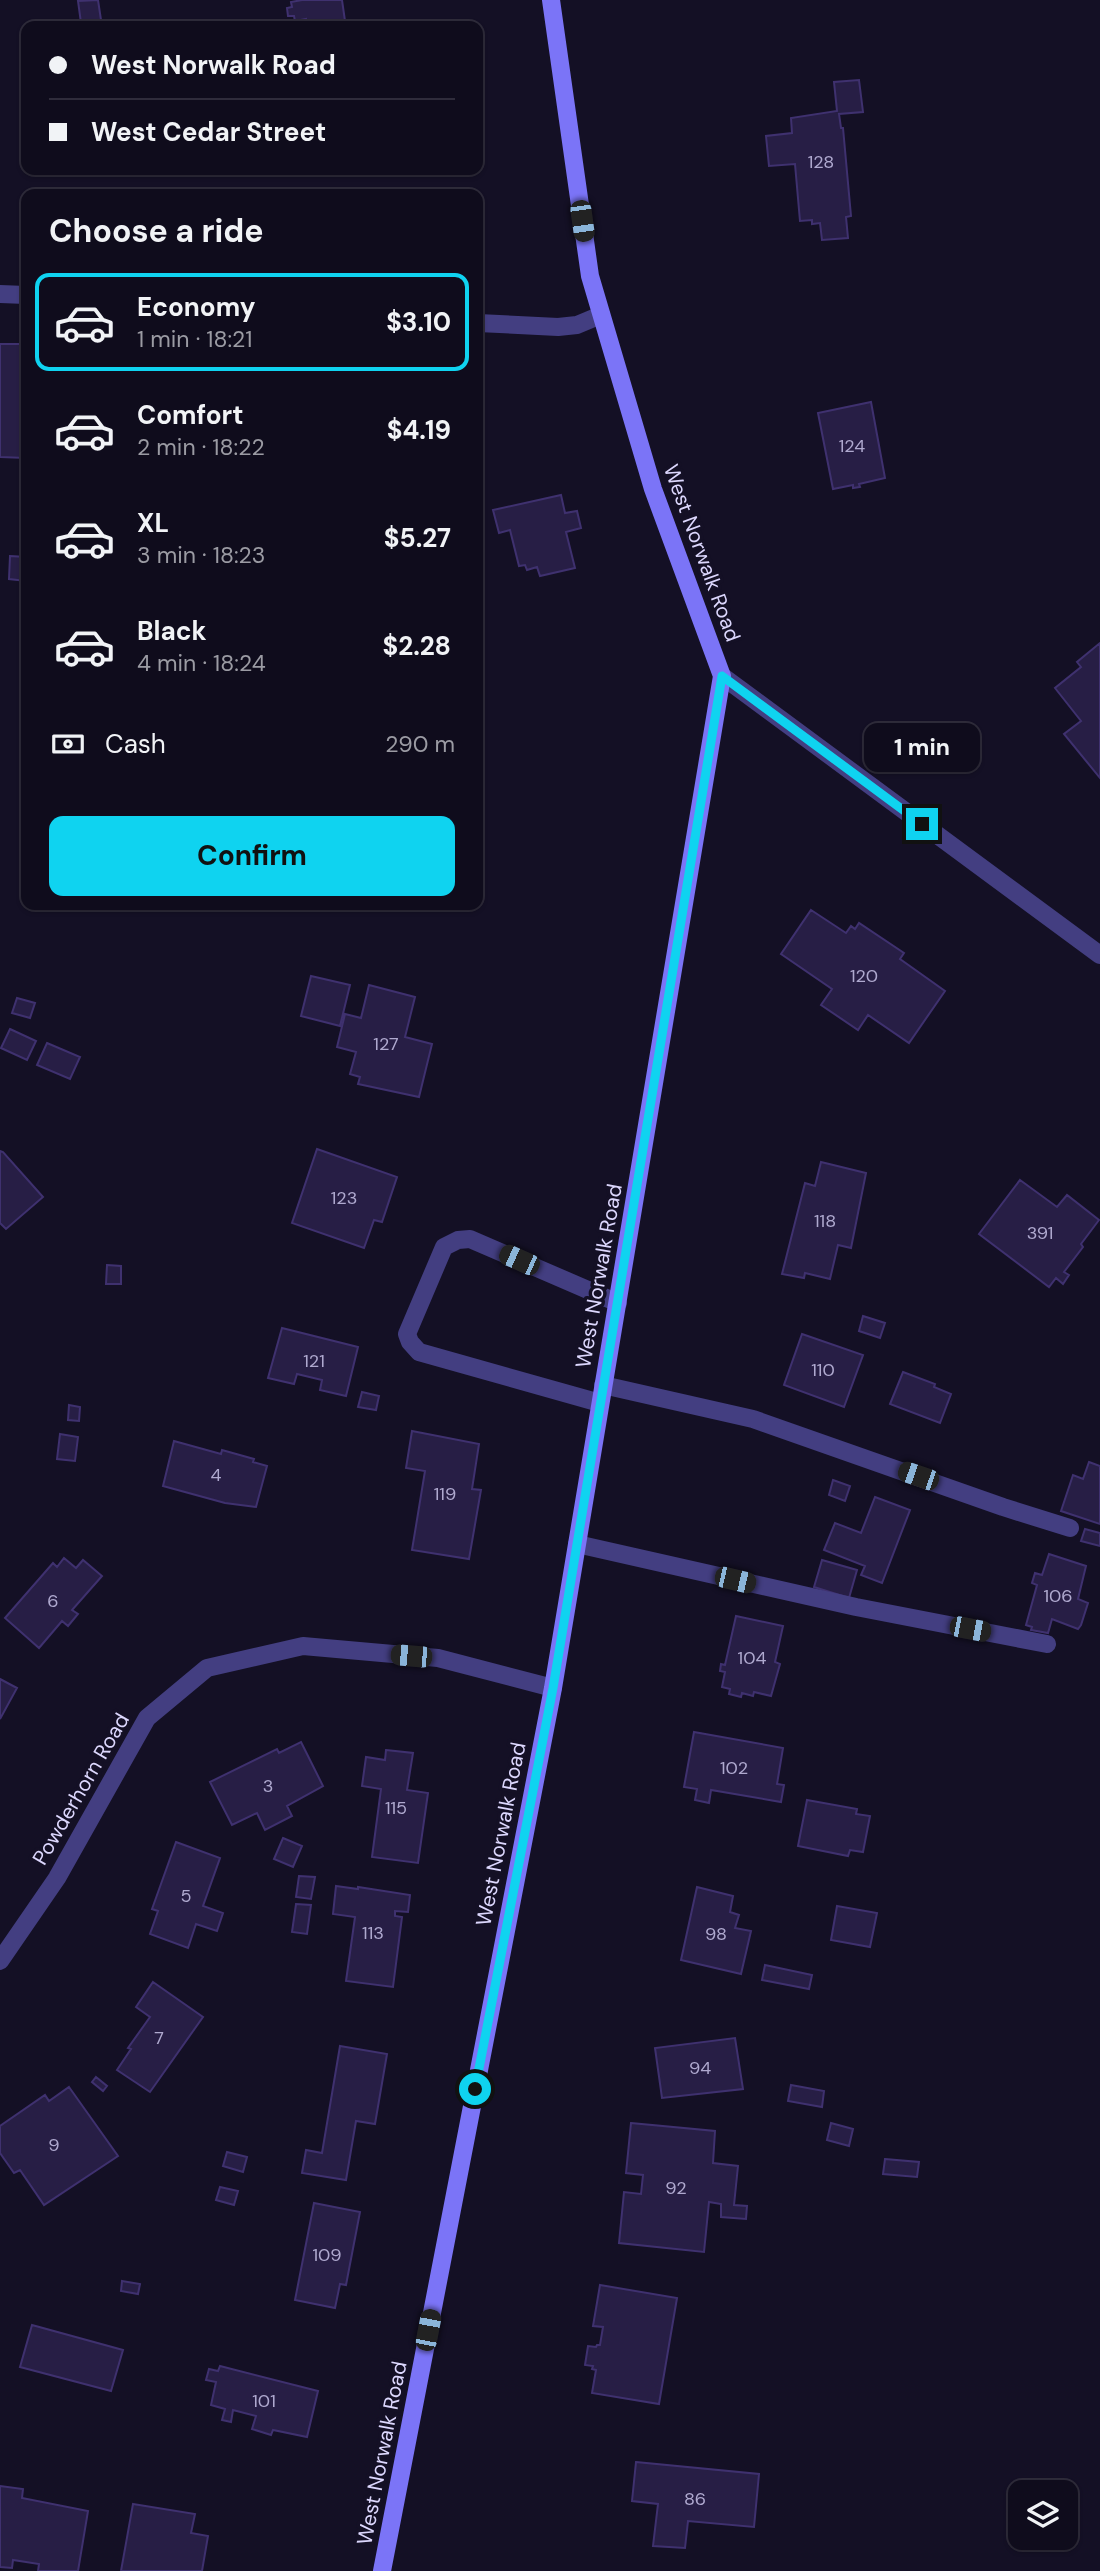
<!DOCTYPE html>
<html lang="en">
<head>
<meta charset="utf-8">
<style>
  body { margin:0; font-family:"DM Sans",sans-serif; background:#1d1a29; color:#f1f3f6; height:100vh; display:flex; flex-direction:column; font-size:26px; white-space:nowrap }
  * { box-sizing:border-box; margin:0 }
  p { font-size:23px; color:#9b9ba3 }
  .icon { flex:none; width:38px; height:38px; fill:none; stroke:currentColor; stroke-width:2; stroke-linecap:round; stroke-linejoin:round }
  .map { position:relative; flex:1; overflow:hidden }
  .side { position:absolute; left:21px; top:189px; width:462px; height:721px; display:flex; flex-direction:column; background:#0f0c1c; border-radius:14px; box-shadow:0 2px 5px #0004,0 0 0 2px #2f2c3b }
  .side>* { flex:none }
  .banner { position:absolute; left:21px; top:21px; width:462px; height:154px; border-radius:14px; box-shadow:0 2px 5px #0004,0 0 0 2px #2f2c3b; display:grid; align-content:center; height:154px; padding:0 28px; background:#0f0c1c }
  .controls { position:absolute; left:1008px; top:2480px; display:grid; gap:14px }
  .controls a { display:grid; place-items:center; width:70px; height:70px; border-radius:14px; background:#0f0c1c; box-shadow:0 2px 5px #0004,0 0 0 2px #2f2c3b; font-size:35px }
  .end { position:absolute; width:32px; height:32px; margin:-16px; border:9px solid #0fd3f0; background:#111; box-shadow:0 0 0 4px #111 }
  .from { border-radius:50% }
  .bubble { position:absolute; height:49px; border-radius:14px; background:#0f0c1c; box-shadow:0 2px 5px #0004,0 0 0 2px #2f2c3b; font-size:23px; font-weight:700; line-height:49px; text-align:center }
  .car { position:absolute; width:21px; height:42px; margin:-21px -10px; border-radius:9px; box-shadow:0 0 5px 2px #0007; background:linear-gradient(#222 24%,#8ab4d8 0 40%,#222 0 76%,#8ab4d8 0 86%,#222 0) }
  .banner b { display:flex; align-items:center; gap:24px; height:66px; font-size:26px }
  .banner b+b { border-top:2px solid #2f2c3b }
  .banner i { width:18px; height:18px; background:#f1f3f6 }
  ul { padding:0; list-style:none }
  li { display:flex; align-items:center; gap:21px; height:98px; margin:0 14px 10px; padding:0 14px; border:4px solid transparent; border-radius:14px }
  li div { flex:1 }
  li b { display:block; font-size:26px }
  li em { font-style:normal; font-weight:700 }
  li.current { border-color:#0fd3f0 }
  li>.icon { width:63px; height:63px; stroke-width:1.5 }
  h2 { padding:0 28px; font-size:32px; line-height:84px }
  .pay { display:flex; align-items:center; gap:18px; height:77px; padding:0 28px; font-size:26px }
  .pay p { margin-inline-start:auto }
  .primary-button { display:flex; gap:14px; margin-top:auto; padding:14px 28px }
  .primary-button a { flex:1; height:80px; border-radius:14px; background:#0fd3f0; color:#111; font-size:28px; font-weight:700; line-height:80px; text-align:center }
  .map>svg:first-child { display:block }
</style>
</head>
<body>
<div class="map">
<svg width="1100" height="2571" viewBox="0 0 1100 2571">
  <rect width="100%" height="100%" fill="#141025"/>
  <path fill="#271e45" stroke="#3f316f" stroke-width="2" d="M98,0L101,20L81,23L78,1Z
    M302,0H342L345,21L307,26L306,19L295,21L294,16H288L287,8L292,7L291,2Z
    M859,80L863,112L839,114L841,128H843L851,216L846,217L848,238L822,240L820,223L812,224V220L800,221L795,164L769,166L766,136L792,133L791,118L837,111L834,82Z
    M0,344H26V458L0,457Z
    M871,402L885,478L859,484L860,487L853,488V485L833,489L818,413Z
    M561,495L565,513L577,511L581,528L566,532L575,568L540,576L537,567L527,570L525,565L519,566L510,530L499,533L493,510Z
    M10,556L26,557V581L9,579Z
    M1100,643V778L1064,734L1081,721L1055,688L1081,667L1077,662Z
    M811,910L846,933L851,926L855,929L859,923L904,953L900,959L945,991L909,1043L868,1015L858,1030L821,1005L832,989L781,954Z
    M311,976L350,985L340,1026L301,1016Z
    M369,985L415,997L405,1037L432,1044L419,1097L358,1084L360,1077L350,1074L356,1052L337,1047L345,1014L361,1018Z
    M17,998L35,1003L30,1018L12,1013Z
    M10,1029L36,1041L27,1060L1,1048Z
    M47,1043L80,1057L70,1079L37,1065Z
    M317,1149L397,1177L382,1222L374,1220L364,1248L292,1223Z
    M0,1151L3,1152L43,1197L6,1229L0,1223Z
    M821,1162L866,1173L851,1248L838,1245L830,1279L805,1273L804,1278L782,1274L805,1183L815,1186Z
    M1020,1180L1057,1207L1067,1195L1099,1220L1081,1244L1083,1247L1064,1272L1069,1275L1063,1284L1056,1278L1049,1287L979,1234Z
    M107,1265L121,1266V1284H106Z
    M863,1316L885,1323L880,1338L859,1331Z
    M282,1328L358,1347L346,1396L320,1390L322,1380L297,1374L294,1384L268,1378Z
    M802,1334L863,1355L844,1407L784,1385Z
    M903,1372L935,1384L934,1387L951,1394L940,1423L890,1404Z
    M362,1392L379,1396L376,1410L358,1407Z
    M69,1405L80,1407L79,1421L68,1420Z
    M412,1431L479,1444L472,1489L481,1490L469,1559L412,1550L425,1471L406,1468Z
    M60,1434L78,1437L75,1461L57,1459Z
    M174,1441L221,1454L222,1450L254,1459L253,1462L267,1466L256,1507L225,1503L163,1486Z
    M1089,1462L1100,1466V1524L1061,1511L1073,1475L1083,1479Z
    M833,1480L850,1486L845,1501L829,1495Z
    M875,1497L910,1510L882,1583L861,1575L865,1566L824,1550L835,1523L861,1533Z
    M1085,1529L1100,1533V1546L1081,1541Z
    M1049,1554L1086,1566L1078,1599L1088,1603L1081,1625L1078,1629L1052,1619L1048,1633L1031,1630L1032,1627L1026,1625L1037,1585L1032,1583L1035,1573L1042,1575Z
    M64,1558L76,1568L83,1560L102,1576L72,1610L78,1614L68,1626L62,1621L39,1648L5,1618L53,1563L57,1567Z
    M822,1560L857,1570L849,1598L814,1587Z
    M736,1616L783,1626L775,1662L780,1664L771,1696L754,1692L753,1696L742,1693L741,1697L729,1694L730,1689L722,1687L725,1672L720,1671L721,1664L725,1665Z
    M0,1679L17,1688L0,1719Z
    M694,1732L783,1748L777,1784L784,1785L781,1802L711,1790L709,1803L695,1800L697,1789L684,1787Z
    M301,1742L323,1786L287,1806L292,1816L265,1830L257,1813L232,1825L210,1782L277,1749L279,1753Z
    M386,1750L413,1753L407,1790L428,1793L418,1863L372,1857L381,1789L362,1786L366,1757L385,1760Z
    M807,1800L857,1809L856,1814L870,1816L863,1852L850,1850L848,1856L798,1846Z
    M283,1838L302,1846L293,1867L274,1859Z
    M176,1842L220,1858L203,1906L223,1913L217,1931L196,1924L188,1948L150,1934L158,1911L152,1909Z
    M299,1876L315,1877L311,1899L296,1897Z
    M336,1886L358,1889V1887L410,1895L408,1912L395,1911V1916L402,1917L393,1987L346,1981L355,1917L333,1914Z
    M697,1887L733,1896L730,1912L739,1915L735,1928L751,1931L741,1974L681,1960Z
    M296,1904L311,1905L307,1934L292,1932Z
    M837,1906L877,1913L870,1947L831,1940Z
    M765,1965L812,1975L809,1989L762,1980Z
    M153,1982L203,2017L150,2092L117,2070L131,2049L128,2048L150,2017L136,2007Z
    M735,2038L743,2089L662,2098L655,2048Z
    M340,2046L387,2054L375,2124L356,2121L346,2180L302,2173L306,2150L322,2153Z
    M96,2077L107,2086L103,2091L92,2082Z
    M791,2085L824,2091L822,2107L788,2101Z
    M69,2087L118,2156L44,2205L20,2170L14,2173L0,2153V2126L45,2095L49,2101Z
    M631,2123L715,2131L713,2163L738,2166L734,2205L747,2206L746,2219L721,2217V2204L709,2202L704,2252L619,2243L624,2192L641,2194L643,2175L626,2173Z
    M831,2123L853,2129L849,2146L827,2140Z
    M227,2152L247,2157L243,2172L223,2166Z
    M885,2159L919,2162L917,2177L883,2174Z
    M220,2187L238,2191L234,2205L216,2200Z
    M314,2203L360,2212L346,2285L340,2284L335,2308L295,2300Z
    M122,2281L140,2284L138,2294L121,2291Z
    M600,2285L677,2298L659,2404L592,2393L596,2370L592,2369L593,2366L585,2365L588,2346L596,2347L597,2345H600L603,2327L593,2326Z
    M32,2325L123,2350L111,2391L20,2367Z
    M220,2366L318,2391L307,2437L273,2430L271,2435L252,2429L256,2416L233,2410L231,2422L222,2420L225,2409L211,2405L216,2382L206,2380L209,2369L218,2371Z
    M636,2462L759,2474L754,2527L688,2521L685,2548L653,2546L658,2504L632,2501Z
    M0,2486L23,2489L22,2498L88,2511L78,2571H38L39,2564L13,2560L12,2568L0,2567Z
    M133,2504L195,2514L191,2533L208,2536L202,2571H121Z"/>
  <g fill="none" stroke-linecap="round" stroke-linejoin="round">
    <path stroke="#433e81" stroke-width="18" d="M0,294L26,295
      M478,323L558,327L577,325L601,315
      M603,1385L753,1419L1003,1507L1070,1528
      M600,1403L419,1352L410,1342L407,1334L444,1247L458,1240L470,1239L618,1303
      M577,1544L856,1607L1047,1644"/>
    <path stroke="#433e81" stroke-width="18" d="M722,676L1100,955
      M0,1961L57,1878L147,1718L207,1668L303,1646L438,1658L553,1688"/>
    <path stroke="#7b74f7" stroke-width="18" d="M382,2571L553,1688L722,676L653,489L590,276L551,0"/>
  </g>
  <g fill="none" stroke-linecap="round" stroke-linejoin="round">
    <path stroke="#0fd3f0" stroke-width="9" d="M475,2089L553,1688L722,676L922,824"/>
  </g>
  <g text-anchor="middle" stroke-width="7" stroke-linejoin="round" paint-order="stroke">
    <g font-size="18" fill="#afa9cf">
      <text x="821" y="168">128</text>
      <text x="852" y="452">124</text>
      <text x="864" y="982">120</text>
      <text x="386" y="1050">127</text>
      <text x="344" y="1204">123</text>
      <text x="825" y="1227">118</text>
      <text x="1040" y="1239">391</text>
      <text x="314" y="1367">121</text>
      <text x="823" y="1376">110</text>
      <text x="216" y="1481">4</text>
      <text x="445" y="1500">119</text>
      <text x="1058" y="1602">106</text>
      <text x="53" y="1607">6</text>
      <text x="752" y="1664">104</text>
      <text x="734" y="1774">102</text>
      <text x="268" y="1792">3</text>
      <text x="396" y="1814">115</text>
      <text x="186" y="1902">5</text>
      <text x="373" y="1939">113</text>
      <text x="716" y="1940">98</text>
      <text x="159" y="2044">7</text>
      <text x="700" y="2074">94</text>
      <text x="54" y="2151">9</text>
      <text x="676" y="2194">92</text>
      <text x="327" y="2261">109</text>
      <text x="264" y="2407">101</text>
      <text x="695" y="2505">86</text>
    </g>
    <g font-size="21" fill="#dcd7fd" stroke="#141025">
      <text transform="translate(702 553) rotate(70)" y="7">West Norwalk Road</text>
      <text transform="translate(599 1276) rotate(-80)" y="7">West Norwalk Road</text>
      <text transform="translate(81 1789) rotate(-60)" y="7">Powderhorn Road</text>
      <text transform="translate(501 1834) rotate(-79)" y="7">West Norwalk Road</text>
      <text transform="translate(382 2453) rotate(-79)" y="7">West Norwalk Road</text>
    </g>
  </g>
</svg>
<div class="controls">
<a><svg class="icon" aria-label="layers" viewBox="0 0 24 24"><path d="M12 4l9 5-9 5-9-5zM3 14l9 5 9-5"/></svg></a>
</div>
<i class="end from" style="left:475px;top:2089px"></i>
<i class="end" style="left:922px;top:824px"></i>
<div class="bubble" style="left:864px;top:723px;width:116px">1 min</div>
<i class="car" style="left:582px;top:221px;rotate:172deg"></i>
<i class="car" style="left:519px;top:1260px;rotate:294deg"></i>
<i class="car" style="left:918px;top:1476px;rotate:289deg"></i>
<i class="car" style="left:735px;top:1580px;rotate:103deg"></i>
<i class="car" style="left:970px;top:1629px;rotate:101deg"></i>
<i class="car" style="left:411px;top:1656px;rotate:275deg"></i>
<i class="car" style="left:428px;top:2330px;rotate:11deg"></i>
<div class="banner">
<b><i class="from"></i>West Norwalk Road</b>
<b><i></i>West Cedar Street</b>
</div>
<section class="side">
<h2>Choose a ride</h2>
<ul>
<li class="current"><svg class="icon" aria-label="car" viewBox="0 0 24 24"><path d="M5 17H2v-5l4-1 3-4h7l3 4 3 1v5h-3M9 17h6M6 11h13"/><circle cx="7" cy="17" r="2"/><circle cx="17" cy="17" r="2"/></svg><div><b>Economy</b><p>1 min · 18:21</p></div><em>$3.10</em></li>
<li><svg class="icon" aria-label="car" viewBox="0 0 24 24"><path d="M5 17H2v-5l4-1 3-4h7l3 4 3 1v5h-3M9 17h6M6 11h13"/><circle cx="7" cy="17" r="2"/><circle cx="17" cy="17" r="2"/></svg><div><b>Comfort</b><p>2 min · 18:22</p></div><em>$4.19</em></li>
<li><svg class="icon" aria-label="car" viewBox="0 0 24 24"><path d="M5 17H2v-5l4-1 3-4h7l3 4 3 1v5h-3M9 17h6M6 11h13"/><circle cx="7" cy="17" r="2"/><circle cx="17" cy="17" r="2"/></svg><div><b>XL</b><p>3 min · 18:23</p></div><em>$5.27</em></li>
<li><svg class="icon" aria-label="car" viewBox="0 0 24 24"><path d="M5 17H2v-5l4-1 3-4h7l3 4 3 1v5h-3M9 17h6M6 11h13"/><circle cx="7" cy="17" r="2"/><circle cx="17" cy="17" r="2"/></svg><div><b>Black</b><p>4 min · 18:24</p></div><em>$2.28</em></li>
</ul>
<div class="pay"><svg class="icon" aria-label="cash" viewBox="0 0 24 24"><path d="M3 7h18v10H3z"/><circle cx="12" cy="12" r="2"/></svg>Cash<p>290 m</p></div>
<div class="primary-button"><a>Confirm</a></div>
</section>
</div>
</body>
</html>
